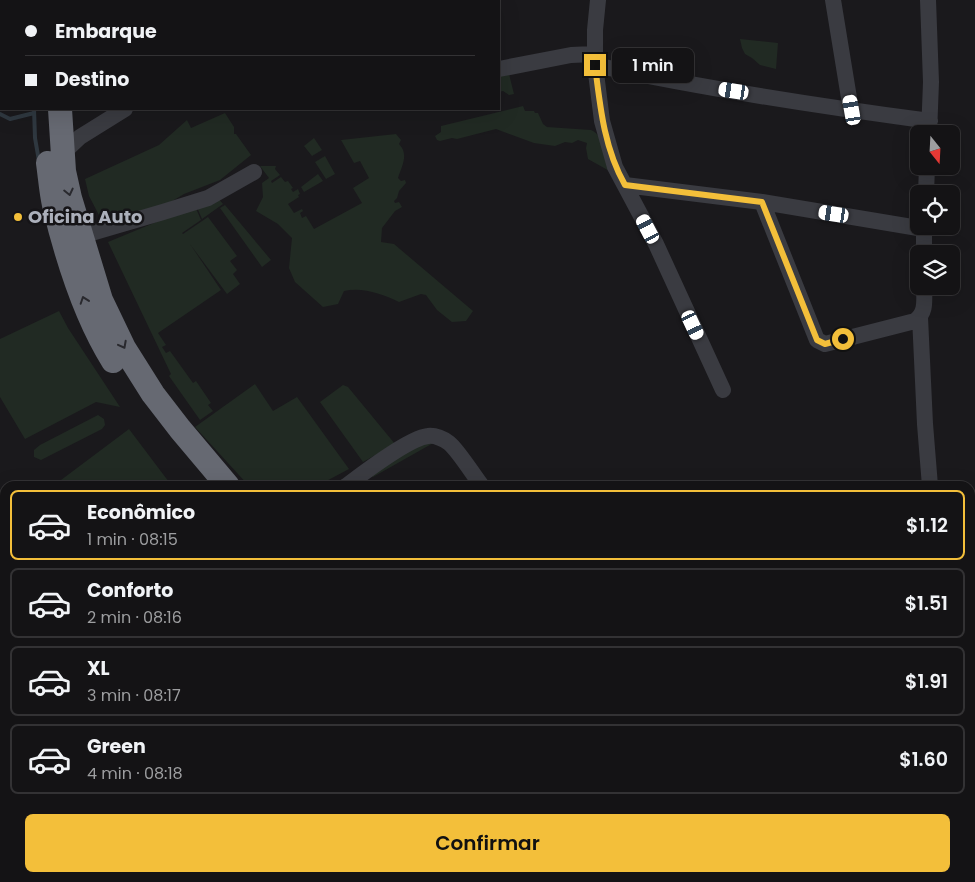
<!DOCTYPE html>
<html lang="pt">
<head>
<meta charset="utf-8">
<style>
  body { margin:0; font-family:Poppins,sans-serif; background:#212022; color:#f1f3f6; height:100vh; display:flex; flex-direction:column; font-size:19px; white-space:nowrap }
  * { box-sizing:border-box; margin:0 }
  p { font-size:16px; color:#9d9ea0 }
  .icon { flex:none; width:28px; height:28px; fill:none; stroke:currentColor; stroke-width:2; stroke-linecap:round; stroke-linejoin:round }
  .map { position:relative; flex:1; overflow:hidden }
  .sheet { position:absolute; left:0px; top:481px; width:975px; height:401px; display:flex; flex-direction:column; background:#141315; border-radius:15px 15px 0 0; box-shadow:0 5px 20px #0002,0 0 0 1px #333234 }
  .sheet>* { flex:none }
  .guide { position:absolute; left:0px; top:0px; width:500px; height:110px; box-shadow:0 5px 20px #0002,0 0 0 1px #333234; display:grid; align-content:center; height:110px; padding:0 25px; background:#141315 }
  .needle { width:32px; rotate:162deg }
  .fabs { position:absolute; left:910px; top:125px; display:grid; gap:10px }
  .fabs a { display:grid; place-items:center; width:50px; height:50px; border-radius:8px; background:#141315; box-shadow:0 5px 20px #0002,0 0 0 1px #333234; font-size:25px }
  .end { position:absolute; width:22px; height:22px; margin:-11px; border:6px solid #f3bf3a; background:#111; box-shadow:0 0 0 2px #111 }
  .from { border-radius:50% }
  .bubble { position:absolute; height:35px; border-radius:8px; background:#141315; box-shadow:0 5px 20px #0002,0 0 0 1px #333234; font-size:16px; font-weight:600; line-height:35px; text-align:center }
  .car { position:absolute; width:15px; height:30px; margin:-15px -8px; border-radius:6px; box-shadow:0 0 4px 1px #0007; background:linear-gradient(#fff 24%,#345 0 40%,#fff 0 76%,#345 0 86%,#fff 0) }
  .guide b { display:flex; align-items:center; gap:18px; height:48px; font-size:19px }
  .guide b+b { border-top:1px solid #333234 }
  .guide i { width:12px; height:12px; background:#f1f3f6 }
  ul { padding:9px 0 0; list-style:none }
  li { display:flex; align-items:center; gap:15px; height:70px; margin:0 10px 8px; padding:0 15px; border:2px solid #333234; border-radius:8px }
  li div { flex:1 }
  li b { display:block; font-size:19px }
  li em { font-style:normal; font-weight:600 }
  li.selected { border-color:#f3bf3a }
  li>.icon { width:45px; height:45px; stroke-width:1.5 }
  .primary-button { display:flex; gap:10px; margin-top:auto; padding:10px 25px }
  .primary-button a { flex:1; height:58px; border-radius:8px; background:#f3bf3a; color:#111; font-size:20px; font-weight:600; line-height:58px; text-align:center }
  .map>svg:first-child { display:block }
</style>
</head>
<body>
<div class="map">
<svg width="975" height="882" viewBox="0 0 975 882">
  <rect width="100%" height="100%" fill="#1a191c"/>
  <path fill="#262529" d="M5,583V724L0,730V586Z
    M625,878H882L867,882H628Z"/>
  <path fill="#212a23" d="M740,39L778,43L776,69L760,65L752,58L745,54L742,48Z
    M509,74L514,94L509,95L503,91L499,92V76Z
    M523,106L525,111H534L535,113H538L543,124L547,127L591,130C605,136 608,160 613,173L588,159L586,148L587,143L578,140L572,143L565,142L555,146L534,143L496,129L457,139L452,138L440,141L437,140L435,136L441,132V126Z
    M225,113L234,127V134H236L251,155L220,180L184,194L169,203L123,221H103L101,219L89,196L85,179L159,145L187,120L191,128Z
    M396,134L401,140L399,144C409,154 402,166 398,178L401,181L405,180L406,183L399,191L397,198L394,201L395,203L399,202L402,207L395,211L382,228L381,242L394,244L473,311L466,321L452,322L437,310L426,295L421,294L399,302C382,294 363,287 344,291L338,304L323,307L295,282L289,268L292,238L278,224L256,211L263,197L262,183L269,178L260,166H276L275,169L280,175L271,181L272,183L281,177L285,182L288,181L293,188L291,189L293,192L298,189L300,194L298,195L299,197L288,204L294,213L302,209L303,211L300,213L302,218L306,216L314,229L362,203L353,188L369,178L360,161L354,163L341,140Z
    M314,138L322,150L312,156L304,146Z
    M325,156L335,174L326,179L315,162Z
    M318,174L323,181L304,192L301,187Z
    M217,197L223,204L202,219L196,205Z
    M225,205L271,260L262,267L220,208Z
    M195,206L201,220L182,233L183,234L208,217L237,256L230,261L237,270L233,274L240,284L227,294L190,244L221,290L158,333L166,345L162,347L166,353L170,351L193,383L196,381L211,403L208,405L213,411L200,420L169,376L171,374L108,242Z
    M59,311L68,328L120,407L96,402L25,439L0,397V339Z
    M255,384L273,411L297,397L349,469L317,486H249L195,427Z
    M343,385L348,387L395,444L363,462L320,402Z
    M98,415L104,419L105,425L102,429L41,460L34,457V450L40,445Z
    M129,429L172,486H66L61,480Z
    M435,442L373,477L369,472L417,443Z
    M5,763V863L0,858V769Z
    M5,869V878H472L470,882H0V875Z
    M526,878H567L574,882H521Z"/>
  <g fill="none" stroke-linecap="round" stroke-linejoin="round">
    <path stroke="#2f3840" stroke-width="4" d="M0,63L1,66
      M34,109L35,138L39,161
      M0,114L10,119L34,113"/>
    <path stroke="#3a3b41" stroke-width="16" d="M598,0L595,30V65L602,121L615,167L656,244L723,390
      M833,0L851,110
      M928,0L931,82L929,134
      M402,1L407,0
      M595,65C705,89 818,106 930,121
      M499,69L571,55L594,54
      M62,154L80,137L125,109
      M625,185L762,202L924,229
      M926,194L927,166
      M762,202L817,340L825,344L915,321C927,312 924,300 924,286
      M81,236L163,212L208,198L254,172
      M924,254V226
      M920,317L925,424L930,486
      M346,486C362,474 409,438 428,436C435,435 444,439 449,443C458,450 474,476 482,486
      M0,748L5,742
      M970,859L975,858
      M897,882L911,878
      M943,882V878"/>
    <path stroke="#666972" stroke-width="24" d="M49,1V0
      M66,1V0
      M60,109L64,171L70,198L101,300L124,348L153,394L180,429L228,486
      M48,163C50,177 51,192 54,205C66,255 86,318 113,361
      M584,878L588,882
      M500,882L504,878"/>
  </g>
  <defs><path id="oneway-chevron" d="M-2-3.5L2.5 0L-2 3.5" fill="none" stroke-width="1.6" stroke-linecap="round" stroke-linejoin="round" transform="scale(1.25)"/></defs>
  <g stroke="#29292e">
    <use href="#oneway-chevron" transform="translate(69 192) rotate(77)"/>
    <use href="#oneway-chevron" transform="translate(84 300) rotate(-109)"/>
    <use href="#oneway-chevron" transform="translate(123 345) rotate(62)"/>
  </g>
  <g fill="none" stroke-linecap="round" stroke-linejoin="round">
    <path stroke="#f3bf3a" stroke-width="6" d="M595,65C600,106 604,148 625,185L762,202L817,340L825,344L843,339"/>
  </g>
  <circle fill="#f3bf3a" stroke="#151417" stroke-width="2" cx="18" cy="217" r="5"/>
  <g text-anchor="middle" stroke-width="5" stroke-linejoin="round" paint-order="stroke">
    <g font-size="18" font-weight="bold" fill="#acb0bb" stroke="#151417" text-anchor="start">
      <text x="28" y="223">Oficina Auto</text>
    </g>
  </g>
</svg>
<div class="fabs">
<a><svg class="needle" viewBox="-14 -14 28 28"><path d="M0-13l5 13h-10z" fill="#e53935"/><path d="M0 13l5-13h-10z" fill="#9d9ea0"/></svg></a>
<a><svg class="icon" aria-label="locate" viewBox="0 0 24 24"><circle cx="12" cy="12" r="6"/><path d="M12 2v4M12 18v4M2 12h4M18 12h4"/></svg></a>
<a><svg class="icon" aria-label="layers" viewBox="0 0 24 24"><path d="M12 4l9 5-9 5-9-5zM3 14l9 5 9-5"/></svg></a>
</div>
<i class="end from" style="left:843px;top:339px"></i>
<i class="end" style="left:595px;top:65px"></i>
<div class="bubble" style="left:612px;top:48px;width:82px">1 min</div>
<i class="car" style="left:734px;top:91px;rotate:279deg"></i>
<i class="car" style="left:852px;top:110px;rotate:350deg"></i>
<i class="car" style="left:834px;top:214px;rotate:279deg"></i>
<i class="car" style="left:648px;top:229px;rotate:332deg"></i>
<i class="car" style="left:693px;top:325px;rotate:155deg"></i>
<div class="guide">
<b><i class="from"></i>Embarque</b>
<b><i></i>Destino</b>
</div>
<section class="sheet">
<ul>
<li class="selected"><svg class="icon" aria-label="car" viewBox="0 0 24 24"><path d="M5 17H2v-5l4-1 3-4h7l3 4 3 1v5h-3M9 17h6M6 11h13"/><circle cx="7" cy="17" r="2"/><circle cx="17" cy="17" r="2"/></svg><div><b>Econômico</b><p>1 min · 08:15</p></div><em>$1.12</em></li>
<li><svg class="icon" aria-label="car" viewBox="0 0 24 24"><path d="M5 17H2v-5l4-1 3-4h7l3 4 3 1v5h-3M9 17h6M6 11h13"/><circle cx="7" cy="17" r="2"/><circle cx="17" cy="17" r="2"/></svg><div><b>Conforto</b><p>2 min · 08:16</p></div><em>$1.51</em></li>
<li><svg class="icon" aria-label="car" viewBox="0 0 24 24"><path d="M5 17H2v-5l4-1 3-4h7l3 4 3 1v5h-3M9 17h6M6 11h13"/><circle cx="7" cy="17" r="2"/><circle cx="17" cy="17" r="2"/></svg><div><b>XL</b><p>3 min · 08:17</p></div><em>$1.91</em></li>
<li><svg class="icon" aria-label="car" viewBox="0 0 24 24"><path d="M5 17H2v-5l4-1 3-4h7l3 4 3 1v5h-3M9 17h6M6 11h13"/><circle cx="7" cy="17" r="2"/><circle cx="17" cy="17" r="2"/></svg><div><b>Green</b><p>4 min · 08:18</p></div><em>$1.60</em></li>
</ul>
<div class="primary-button"><a>Confirmar</a></div>
</section>
</div>
</body>
</html>
